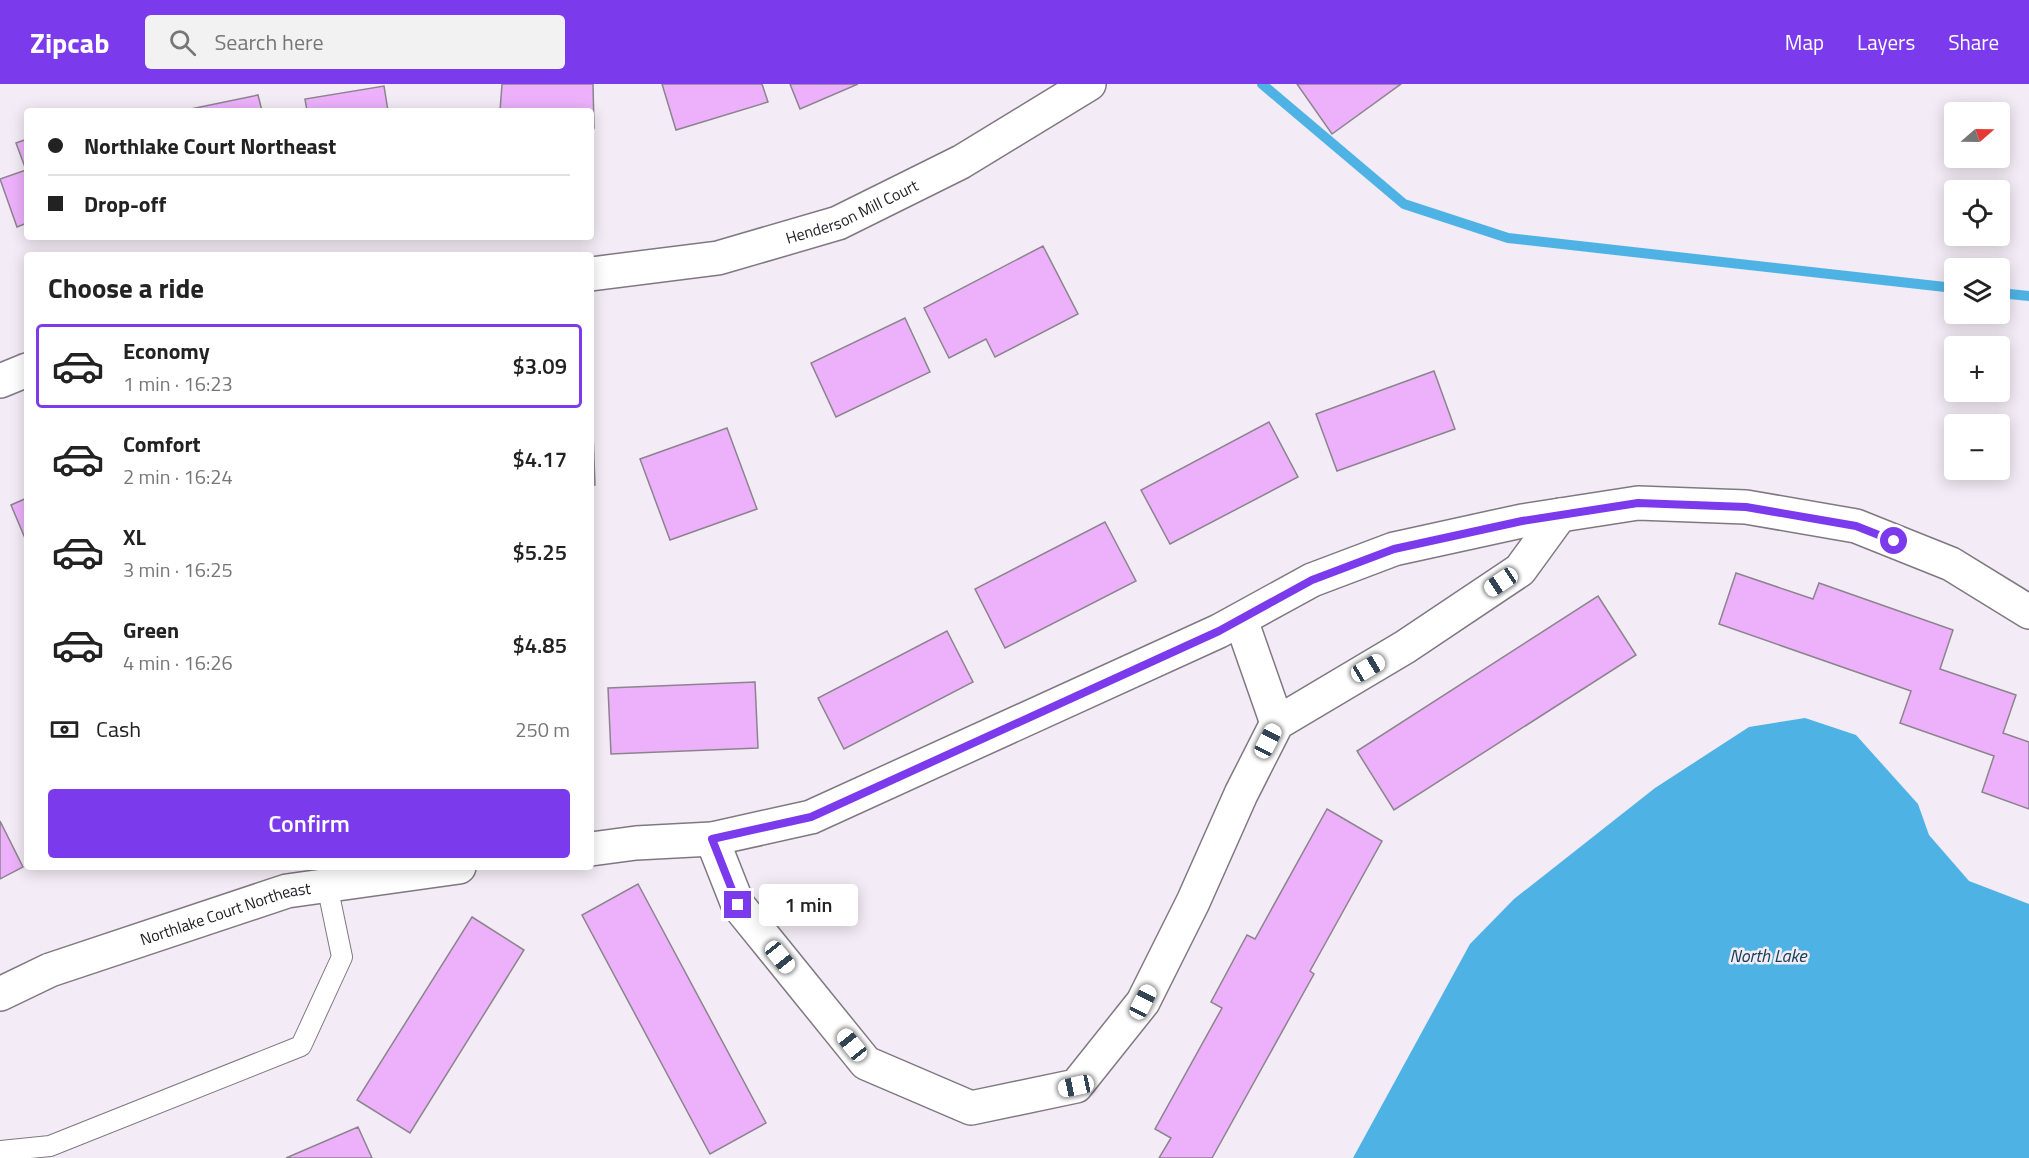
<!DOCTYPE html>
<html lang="en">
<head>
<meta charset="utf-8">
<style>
  body { margin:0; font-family:"Titillium Web",sans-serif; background:#f2f2f2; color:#222; height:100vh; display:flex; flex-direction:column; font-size:22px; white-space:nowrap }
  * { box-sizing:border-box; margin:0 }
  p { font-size:20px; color:#767676 }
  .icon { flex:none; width:33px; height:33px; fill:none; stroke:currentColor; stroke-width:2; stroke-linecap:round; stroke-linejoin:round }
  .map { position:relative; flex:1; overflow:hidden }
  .panel { position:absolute; left:24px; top:168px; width:570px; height:618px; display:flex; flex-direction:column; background:#fff; border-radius:6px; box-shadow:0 3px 15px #0003 }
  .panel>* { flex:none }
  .banner { position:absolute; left:24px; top:24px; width:570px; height:132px; border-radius:6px; box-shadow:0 3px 15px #0003; display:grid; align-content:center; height:132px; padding:0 24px; background:#fff }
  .needle { width:39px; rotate:70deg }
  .buttons { position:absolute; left:1944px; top:18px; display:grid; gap:12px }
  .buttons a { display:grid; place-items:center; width:66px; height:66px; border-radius:6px; background:#fff; box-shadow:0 3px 15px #0003; font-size:30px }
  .end { position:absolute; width:27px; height:27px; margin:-14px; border:8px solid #7c3aed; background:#fff; box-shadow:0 0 0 3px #fff }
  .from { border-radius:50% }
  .bubble { position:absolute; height:42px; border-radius:6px; background:#fff; box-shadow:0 3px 15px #0003; font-size:20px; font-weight:600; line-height:42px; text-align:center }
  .car { position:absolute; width:18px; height:36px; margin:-18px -9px; border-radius:8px; box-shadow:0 0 4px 2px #0007; background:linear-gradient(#fff 24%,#345 0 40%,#fff 0 76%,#345 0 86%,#fff 0) }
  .banner b { display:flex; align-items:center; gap:21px; height:57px; font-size:22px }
  .banner b+b { border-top:2px solid #e0e0e0 }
  .banner i { width:15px; height:15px; background:#222 }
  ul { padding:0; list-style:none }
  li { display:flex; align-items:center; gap:18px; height:84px; margin:0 12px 9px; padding:0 12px; border:3px solid transparent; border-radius:6px }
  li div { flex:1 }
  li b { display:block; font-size:22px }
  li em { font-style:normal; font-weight:600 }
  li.selected { border-color:#7c3aed }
  li>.icon { width:54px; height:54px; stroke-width:1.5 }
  h2 { padding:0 24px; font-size:27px; line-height:72px }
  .pay { display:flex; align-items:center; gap:15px; height:66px; padding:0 24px; font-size:22px }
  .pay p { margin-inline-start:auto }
  .cta { display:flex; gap:12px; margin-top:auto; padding:12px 24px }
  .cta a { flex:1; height:69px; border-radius:6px; background:#7c3aed; color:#fff; font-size:24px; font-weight:600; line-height:69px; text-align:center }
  header { display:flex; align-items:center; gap:36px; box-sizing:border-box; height:84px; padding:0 30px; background:#7c3aed; color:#fff }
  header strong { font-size:28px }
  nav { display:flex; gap:33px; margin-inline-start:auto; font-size:21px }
  .search { width:420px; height:54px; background:#f2f2f2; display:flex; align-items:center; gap:15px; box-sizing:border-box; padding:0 21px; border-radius:6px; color:#767676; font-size:22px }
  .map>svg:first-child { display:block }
</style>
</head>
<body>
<header>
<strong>Zipcab</strong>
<div class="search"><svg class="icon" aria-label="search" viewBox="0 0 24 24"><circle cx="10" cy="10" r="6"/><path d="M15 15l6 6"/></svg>Search here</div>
<nav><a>Map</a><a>Layers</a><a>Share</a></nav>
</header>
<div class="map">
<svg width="2029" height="1074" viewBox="0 0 2029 1074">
  <rect width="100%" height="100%" fill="#f3ebf5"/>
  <path fill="#4eb3e4" d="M1805,634L1856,651L1918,720L1929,751L1969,797L2029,820V1074H1353L1470,860L1514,815L1655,704L1749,643Z"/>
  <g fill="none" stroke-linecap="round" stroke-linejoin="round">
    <path stroke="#4eb3e4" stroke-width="10" d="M1262,0L1404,120L1508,154L1954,204
      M2000,209L2029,212"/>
  </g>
  <path fill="#ecb1fa" stroke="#8b848d" stroke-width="1.5" d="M502,0H593L594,44H591V27H500Z
    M662,0H762L768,18L676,46Z
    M790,0H858L800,25Z
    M1297,0H1401L1332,50Z
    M384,2L388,27H307L305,15Z
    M258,11L262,27H181Z
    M27,55V139L17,143L0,95L26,86L16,59Z
    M1043,162L1078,230L995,273L986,255L949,274L924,224Z
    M905,234L930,288L836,333L811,279Z
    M1434,287L1455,345L1337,387L1316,330Z
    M1269,338L1298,393L1170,460L1141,406Z
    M727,344L757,425L670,456L640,375Z
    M591,349H593L595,401L591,402Z
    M27,414V459L11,421Z
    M1105,438L1136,497L1005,564L975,505Z
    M1736,489L1813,515L1819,499L1953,546L1940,585L2016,611L2003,649L2029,658V725L1982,708L1994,672L1900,639L1911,607L1719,540Z
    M1598,512L1636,571L1394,726L1357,667Z
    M947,547L973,598L844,665L818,614Z
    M755,598L758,664L611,670L608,604Z
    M1327,725L1382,757L1310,887L1314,890L1212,1074H1159L1171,1054L1155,1045L1222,924L1211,918L1247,851L1255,855Z
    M0,737L23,783L0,795Z
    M638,800L766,1039L710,1070L582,831Z
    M472,833L524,866L410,1049L357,1016Z
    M358,1043L372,1074H286Z"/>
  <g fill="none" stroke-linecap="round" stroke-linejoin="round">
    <defs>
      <path id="lane" d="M0,1067L50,1062L301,962L342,873L327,801"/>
      <g id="street">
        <path id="s1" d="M591,190L718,174L838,139L961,78L1089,0"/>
        <path d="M0,297L27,286"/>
        <path d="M1241,536L1277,639"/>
        <path d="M712,755L738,821L866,979L971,1024L1076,1002L1143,918L1193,818L1241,710L1277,639L1405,563L1520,486L1560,431"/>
        <path d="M591,765L636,759L712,755L811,733L1219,547L1312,496L1394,465L1522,437L1638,419L1746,423L1856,442L1951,480L2029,528"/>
        <path id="s2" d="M0,910L50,886L287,807L459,783"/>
      </g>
    </defs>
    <use href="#lane" stroke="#807881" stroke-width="22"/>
    <use href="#street" stroke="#807881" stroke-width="36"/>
    <use href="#lane" stroke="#fff" stroke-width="20"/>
    <use href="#street" stroke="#fff" stroke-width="33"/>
  </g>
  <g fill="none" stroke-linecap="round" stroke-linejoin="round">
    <path stroke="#7c3aed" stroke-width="8" d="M738,821L712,755L811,733L1219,547L1312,496L1394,465L1522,437L1638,419L1746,423L1856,442L1894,457"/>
  </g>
  <g text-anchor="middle" stroke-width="5" stroke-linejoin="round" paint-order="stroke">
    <g font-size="16" fill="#242125" stroke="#f3ebf5">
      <text dy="6" stroke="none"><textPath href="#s1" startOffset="270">Henderson Mill Court</textPath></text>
      <text dy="6" stroke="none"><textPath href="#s2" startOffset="240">Northlake Court Northeast</textPath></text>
    </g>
    <g font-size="18" font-style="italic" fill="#174256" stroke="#f3ebf5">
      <text x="1768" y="878">North Lake</text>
    </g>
  </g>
</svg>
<div class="buttons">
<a><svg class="needle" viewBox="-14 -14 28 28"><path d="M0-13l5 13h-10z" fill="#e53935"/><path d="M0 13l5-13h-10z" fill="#767676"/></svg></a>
<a><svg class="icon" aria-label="locate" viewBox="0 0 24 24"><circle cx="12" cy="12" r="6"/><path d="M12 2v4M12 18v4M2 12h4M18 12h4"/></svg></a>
<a><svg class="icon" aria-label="layers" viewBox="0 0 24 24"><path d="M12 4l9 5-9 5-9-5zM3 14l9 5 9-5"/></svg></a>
<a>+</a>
<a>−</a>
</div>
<i class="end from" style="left:1894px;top:457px"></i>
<i class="end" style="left:738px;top:821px"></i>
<div class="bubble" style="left:759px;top:800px;width:99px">1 min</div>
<i class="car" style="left:1501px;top:498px;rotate:236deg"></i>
<i class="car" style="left:1368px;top:584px;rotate:59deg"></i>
<i class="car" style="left:1268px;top:657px;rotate:27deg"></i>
<i class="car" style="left:780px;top:873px;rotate:141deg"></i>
<i class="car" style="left:1143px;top:918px;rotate:27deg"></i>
<i class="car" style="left:852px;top:961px;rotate:321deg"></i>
<i class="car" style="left:1076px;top:1002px;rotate:258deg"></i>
<div class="banner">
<b><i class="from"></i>Northlake Court Northeast</b>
<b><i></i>Drop-off</b>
</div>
<section class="panel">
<h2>Choose a ride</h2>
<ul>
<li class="selected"><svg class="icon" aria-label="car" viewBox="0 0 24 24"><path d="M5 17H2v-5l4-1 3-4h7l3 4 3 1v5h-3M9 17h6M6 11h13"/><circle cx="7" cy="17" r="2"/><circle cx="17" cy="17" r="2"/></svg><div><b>Economy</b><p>1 min · 16:23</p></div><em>$3.09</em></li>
<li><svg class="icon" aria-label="car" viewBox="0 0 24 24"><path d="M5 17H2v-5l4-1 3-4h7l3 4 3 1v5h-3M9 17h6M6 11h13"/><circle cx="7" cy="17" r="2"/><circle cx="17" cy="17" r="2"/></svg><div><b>Comfort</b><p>2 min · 16:24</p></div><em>$4.17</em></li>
<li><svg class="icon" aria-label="car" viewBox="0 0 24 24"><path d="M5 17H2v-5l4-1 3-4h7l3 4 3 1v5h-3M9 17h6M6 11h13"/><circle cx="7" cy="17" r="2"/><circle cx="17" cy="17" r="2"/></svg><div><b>XL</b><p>3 min · 16:25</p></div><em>$5.25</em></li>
<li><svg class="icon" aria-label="car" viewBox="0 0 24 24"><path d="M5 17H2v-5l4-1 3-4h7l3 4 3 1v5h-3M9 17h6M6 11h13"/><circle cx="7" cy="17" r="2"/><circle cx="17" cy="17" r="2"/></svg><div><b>Green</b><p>4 min · 16:26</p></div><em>$4.85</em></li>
</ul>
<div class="pay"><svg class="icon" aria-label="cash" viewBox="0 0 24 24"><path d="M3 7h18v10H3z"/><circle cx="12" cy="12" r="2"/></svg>Cash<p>250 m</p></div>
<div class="cta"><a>Confirm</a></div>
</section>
</div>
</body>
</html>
